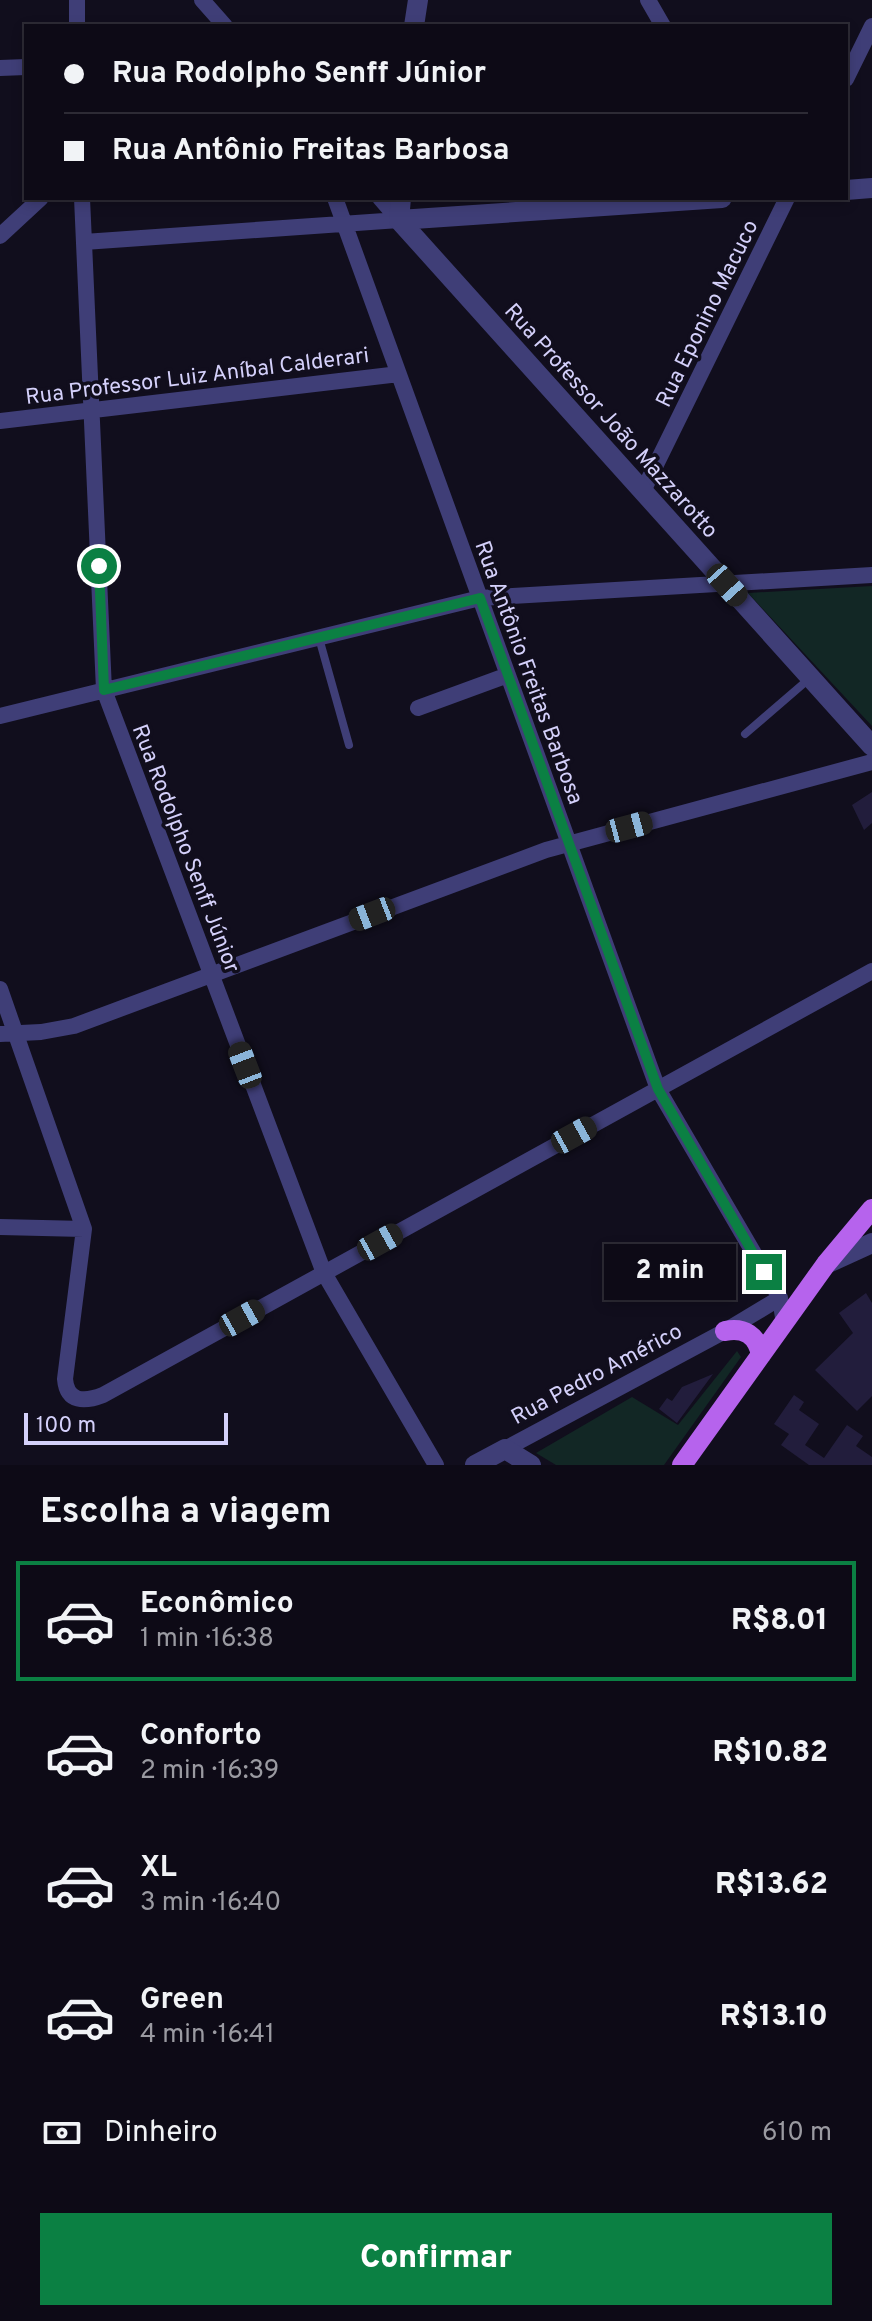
<!DOCTYPE html>
<html lang="pt">
<head>
<meta charset="utf-8">
<style>
  body { margin:0; font-family:Overpass,sans-serif; background:#1b1823; color:#f1f3f6; height:100vh; display:flex; flex-direction:column; font-size:30px; white-space:nowrap }
  * { box-sizing:border-box; margin:0 }
  p { font-size:26px; color:#9a9aa1 }
  .icon { flex:none; width:44px; height:44px; fill:none; stroke:currentColor; stroke-width:2; stroke-linecap:round; stroke-linejoin:round }
  .map { position:relative; height:1465px; overflow:hidden }
  .details { display:flex; flex-direction:column; background:#0d0a16; flex:1 }
  .details>* { flex:none }
  .banner { position:absolute; left:24px; top:24px; width:824px; height:176px; border-radius:0px; box-shadow:0 4px 12px #0003,0 0 0 2px #2d2b35; display:grid; align-content:center; height:176px; padding:0 40px; background:#0d0a16 }
  .scale { position:absolute; left:24px; bottom:20px; width:204px; box-sizing:border-box; padding-left:8px; border:4px solid #d4d0fa; border-top:0; font-size:22px; line-height:28px; white-space:nowrap; color:#d4d0fa; -webkit-text-stroke:6px #110e1d; paint-order:stroke }
  .end { position:absolute; width:36px; height:36px; margin:-18px; border:10px solid #0b8043; background:#fff; box-shadow:0 0 0 4px #fff }
  .from { border-radius:50% }
  .bubble { position:absolute; height:56px; border-radius:0px; background:#0d0a16; box-shadow:0 4px 12px #0003,0 0 0 2px #2d2b35; font-size:26px; font-weight:800; line-height:56px; text-align:center }
  .car { position:absolute; width:24px; height:48px; margin:-24px -12px; border-radius:10px; box-shadow:0 0 6px 2px #0007; background:linear-gradient(#222 24%,#8ab4d8 0 40%,#222 0 76%,#8ab4d8 0 86%,#222 0) }
  .banner b { display:flex; align-items:center; gap:28px; height:76px; font-size:30px }
  .banner b+b { border-top:2px solid #2d2b35 }
  .banner i { width:20px; height:20px; background:#f1f3f6 }
  ul { padding:0; list-style:none }
  li { display:flex; align-items:center; gap:24px; height:120px; margin:0 16px 12px; padding:0 24px; border:4px solid transparent; border-radius:0px }
  li div { flex:1 }
  li b { display:block; font-size:30px }
  li em { font-style:normal; font-weight:800 }
  li.active { border-color:#0b8043 }
  li>.icon { width:72px; height:72px; stroke-width:1.5 }
  h2 { padding:0 40px; font-size:36px; line-height:96px }
  .pay { display:flex; align-items:center; gap:20px; height:88px; padding:0 40px; font-size:30px }
  .pay p { margin-inline-start:auto }
  .action { display:flex; gap:16px; margin-top:auto; padding:16px 40px }
  .action a { flex:1; height:92px; border-radius:0px; background:#0b8043; color:#fff; font-size:32px; font-weight:800; line-height:92px; text-align:center }
  .map>svg:first-child { display:block }
</style>
</head>
<body>
<div class="map">
<svg width="872" height="1465" viewBox="0 0 872 1465">
  <rect width="100%" height="100%" fill="#110e1d"/>
  <path fill="#122725" d="M872,586V726L748,593Z
    M737,1351L741,1357L664,1465H556L536,1453L632,1397L678,1425Z"/>
  <path fill="#221d3c" d="M872,792V823L864,830L852,805Z
    M866,1293L872,1303V1396L857,1411L815,1370L853,1333L839,1313Z
    M713,1374L677,1423L659,1409L667,1398L672,1401L682,1387Z
    M794,1395L804,1402L799,1410L819,1424L805,1445L824,1458L847,1425L863,1436L856,1446L872,1457V1465H809L781,1445L789,1434L774,1424Z"/>
  <g fill="none" stroke-linecap="round" stroke-linejoin="round">
    <path stroke="#3f3e77" stroke-width="8" d="M319,638L349,745
      M745,734L810,678"/>
    <path stroke="#3f3e77" stroke-width="16" d="M202,0L225,26
      M648,0L663,26
      M77,26V0
      M0,68L26,67
      M846,79L872,26
      M82,198L104,690L324,1273L436,1465
      M335,198L658,1089L780,1298L784,1324
      M380,198L399,220
      M0,236L41,198
      M84,242L399,220
      M0,421L399,374
      M643,491L787,198
      M418,708L508,675
      M0,716L480,598L872,575
      M0,989L84,1229L65,1379C67,1403 85,1402 103,1395L872,971
      M0,1034L41,1032L74,1026L546,850L872,762
      M0,1227L84,1229
      M505,1449L725,1331L780,1298"/>
    <path stroke="#3f3e77" stroke-width="20" d="M414,26L418,0
      M846,190L872,188
      M399,220L872,746
      M399,220L722,198
      M399,220L401,198
      M826,1264L872,1243
      M475,1465L505,1449L531,1465"/>
    <path stroke="#b663ed" stroke-width="20" d="M725,1331C744,1327 757,1335 761,1355
      M682,1465L826,1264L872,1209"/>
  </g>
  <g fill="none" stroke-linecap="round" stroke-linejoin="round">
    <path stroke="#0b8043" stroke-width="10" d="M99,566L104,690L480,598L658,1089L764,1272"/>
  </g>
  <g text-anchor="middle" stroke-width="7" stroke-linejoin="round" paint-order="stroke">
    <g font-size="22" fill="#d4d0fa" stroke="#110e1d">
      <text transform="translate(706 313) rotate(-64)" y="8">Rua Eponino Macuco</text>
      <text transform="translate(197 375) rotate(-7)" y="8">Rua Professor Luiz Aníbal Calderari</text>
      <text transform="translate(612 420) rotate(48)" y="8">Rua Professor João Mazzarotto</text>
      <text transform="translate(530 672) rotate(70)" y="8">Rua Antônio Freitas Barbosa</text>
      <text transform="translate(187 848) rotate(69)" y="8">Rua Rodolpho Senff Júnior</text>
      <text transform="translate(596 1373) rotate(-28)" y="8">Rua Pedro Américo</text>
    </g>
  </g>
</svg>
<div class="scale">100 m</div>
<i class="end from" style="left:99px;top:566px"></i>
<i class="end" style="left:764px;top:1272px"></i>
<div class="bubble" style="left:604px;top:1244px;width:132px">2 min</div>
<i class="car" style="left:727px;top:585px;rotate:138deg"></i>
<i class="car" style="left:629px;top:827px;rotate:75deg"></i>
<i class="car" style="left:372px;top:914px;rotate:249deg"></i>
<i class="car" style="left:245px;top:1065px;rotate:339deg"></i>
<i class="car" style="left:574px;top:1135px;rotate:61deg"></i>
<i class="car" style="left:380px;top:1242px;rotate:61deg"></i>
<i class="car" style="left:242px;top:1318px;rotate:61deg"></i>
<div class="banner">
<b><i class="from"></i>Rua Rodolpho Senff Júnior</b>
<b><i></i>Rua Antônio Freitas Barbosa</b>
</div>
</div>
<section class="details">
<h2>Escolha a viagem</h2>
<ul>
<li class="active"><svg class="icon" aria-label="car" viewBox="0 0 24 24"><path d="M5 17H2v-5l4-1 3-4h7l3 4 3 1v5h-3M9 17h6M6 11h13"/><circle cx="7" cy="17" r="2"/><circle cx="17" cy="17" r="2"/></svg><div><b>Econômico</b><p>1 min · 16:38</p></div><em>R$8.01</em></li>
<li><svg class="icon" aria-label="car" viewBox="0 0 24 24"><path d="M5 17H2v-5l4-1 3-4h7l3 4 3 1v5h-3M9 17h6M6 11h13"/><circle cx="7" cy="17" r="2"/><circle cx="17" cy="17" r="2"/></svg><div><b>Conforto</b><p>2 min · 16:39</p></div><em>R$10.82</em></li>
<li><svg class="icon" aria-label="car" viewBox="0 0 24 24"><path d="M5 17H2v-5l4-1 3-4h7l3 4 3 1v5h-3M9 17h6M6 11h13"/><circle cx="7" cy="17" r="2"/><circle cx="17" cy="17" r="2"/></svg><div><b>XL</b><p>3 min · 16:40</p></div><em>R$13.62</em></li>
<li><svg class="icon" aria-label="car" viewBox="0 0 24 24"><path d="M5 17H2v-5l4-1 3-4h7l3 4 3 1v5h-3M9 17h6M6 11h13"/><circle cx="7" cy="17" r="2"/><circle cx="17" cy="17" r="2"/></svg><div><b>Green</b><p>4 min · 16:41</p></div><em>R$13.10</em></li>
</ul>
<div class="pay"><svg class="icon" aria-label="cash" viewBox="0 0 24 24"><path d="M3 7h18v10H3z"/><circle cx="12" cy="12" r="2"/></svg>Dinheiro<p>610 m</p></div>
<div class="action"><a>Confirmar</a></div>
</section>
</body>
</html>
